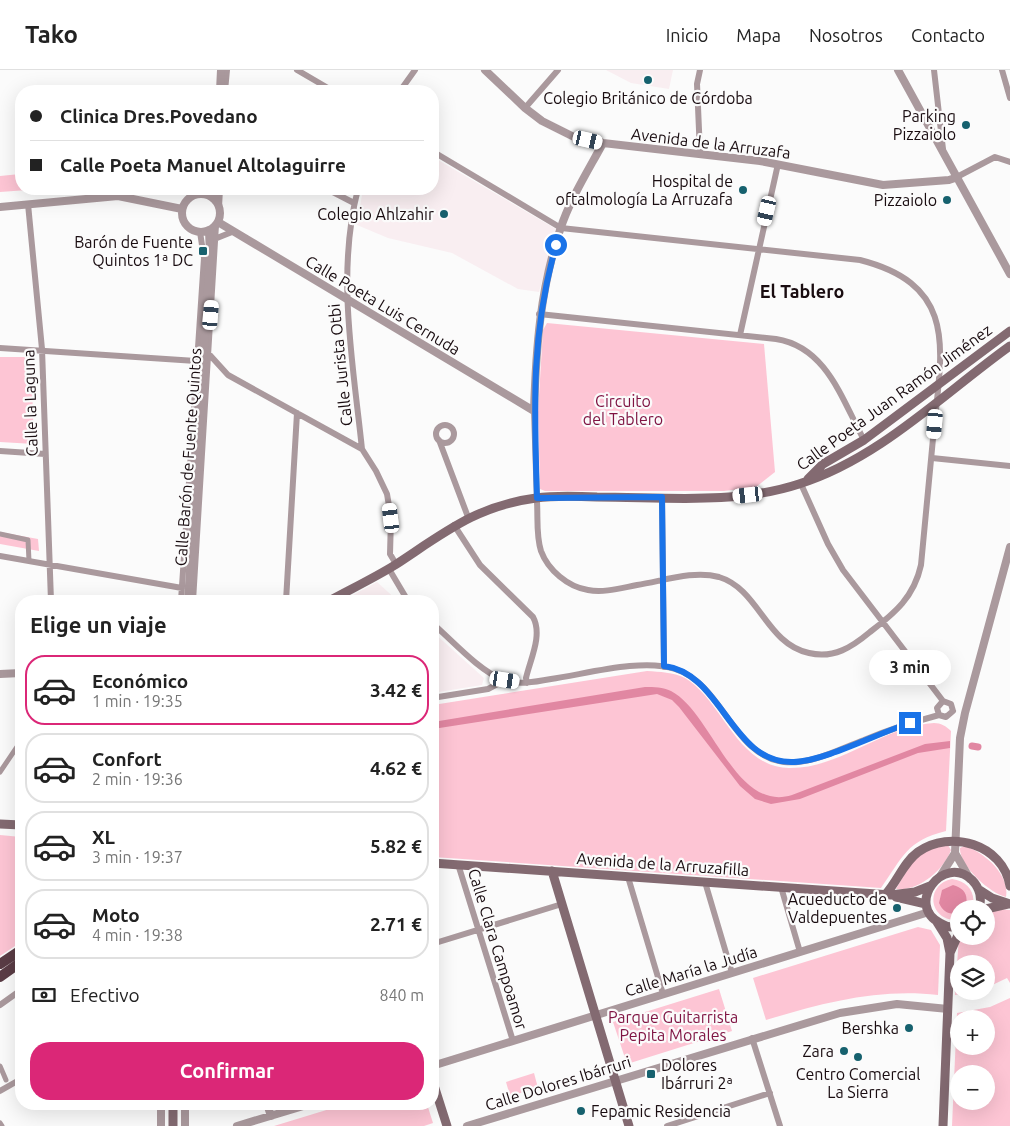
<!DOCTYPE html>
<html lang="es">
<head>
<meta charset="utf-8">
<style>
  body { margin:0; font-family:Ubuntu,sans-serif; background:#f2f2f2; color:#222; height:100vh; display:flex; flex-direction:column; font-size:19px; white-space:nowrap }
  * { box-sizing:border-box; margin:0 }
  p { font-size:16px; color:#767676 }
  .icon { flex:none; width:28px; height:28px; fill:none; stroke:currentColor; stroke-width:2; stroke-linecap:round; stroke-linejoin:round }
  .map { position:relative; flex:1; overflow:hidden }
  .drawer { position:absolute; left:15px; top:525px; width:424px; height:515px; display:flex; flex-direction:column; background:#fff; border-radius:20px; box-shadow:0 5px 20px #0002 }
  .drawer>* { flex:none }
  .hud { position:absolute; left:15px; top:15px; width:424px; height:110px; border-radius:20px; box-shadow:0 5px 20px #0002; display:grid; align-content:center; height:110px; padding:0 15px; background:#fff }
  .tools { position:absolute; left:950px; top:830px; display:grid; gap:10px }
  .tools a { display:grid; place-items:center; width:45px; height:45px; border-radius:50%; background:#fff; box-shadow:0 5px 20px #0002; font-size:25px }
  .end { position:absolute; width:22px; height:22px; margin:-11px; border:6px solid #1a73e8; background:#fff; box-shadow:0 0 0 2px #fff }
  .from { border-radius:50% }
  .bubble { position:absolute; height:35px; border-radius:18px; background:#fff; box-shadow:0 5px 20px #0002; font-size:16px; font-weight:600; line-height:35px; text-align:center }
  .car { position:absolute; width:15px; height:30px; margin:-15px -8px; border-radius:6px; box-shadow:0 0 4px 1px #0007; background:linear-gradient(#fff 24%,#345 0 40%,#fff 0 76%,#345 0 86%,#fff 0) }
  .hud b { display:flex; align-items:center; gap:18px; height:48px; font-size:19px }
  .hud b+b { border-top:1px solid #e0e0e0 }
  .hud i { width:12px; height:12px; background:#222 }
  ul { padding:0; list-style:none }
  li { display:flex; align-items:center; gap:15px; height:70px; margin:0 10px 8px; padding:0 5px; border:2px solid #e0e0e0; border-radius:20px }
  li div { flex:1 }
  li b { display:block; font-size:19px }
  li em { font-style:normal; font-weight:600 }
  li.current { border-color:#db2777 }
  li>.icon { width:45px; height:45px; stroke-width:1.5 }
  h2 { padding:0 15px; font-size:22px; line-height:60px }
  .pay { display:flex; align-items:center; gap:12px; height:55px; padding:0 15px; font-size:19px }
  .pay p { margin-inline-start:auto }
  .cta { display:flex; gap:10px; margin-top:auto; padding:10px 15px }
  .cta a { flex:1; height:58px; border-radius:20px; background:#db2777; color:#fff; font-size:20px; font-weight:600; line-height:58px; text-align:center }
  header { display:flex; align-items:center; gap:30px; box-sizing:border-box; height:70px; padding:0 25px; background:#fff; border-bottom:1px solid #e0e0e0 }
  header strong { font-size:24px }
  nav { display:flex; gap:28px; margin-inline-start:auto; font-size:18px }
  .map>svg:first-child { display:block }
</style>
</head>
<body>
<header>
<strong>Tako</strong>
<nav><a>Inicio</a><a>Mapa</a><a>Nosotros</a><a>Contacto</a></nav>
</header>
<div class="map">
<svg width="1010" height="1056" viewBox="0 0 1010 1056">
  <rect width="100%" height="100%" fill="#fbfbfb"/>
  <path fill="#f9eef1" d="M606,0H673L669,19L631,13Z
    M433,87L556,159L539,222L518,219L452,183L388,168L357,155L363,119H432Z
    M377,512L398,531H342Z
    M433,562L484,608L482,615L433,623Z"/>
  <path fill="#fdc5d4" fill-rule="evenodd" d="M20,104L21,119H41L0,122V106Z
    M547,253L764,274L775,402L756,417L724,421H545L540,419L538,342L543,260Z
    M0,287H31L34,374L0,372Z
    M0,462L38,469L39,481L0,474Z
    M647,601C660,602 673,602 685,608C723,631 737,697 789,698C840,699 883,656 934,653C941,653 946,656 951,661L946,761C906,771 903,787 881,818L433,787V635Z
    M0,765L21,767V872L0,886Z
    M943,775H948L951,780C944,800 918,822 896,819L911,793L924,782Z
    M964,776C982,781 1010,803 1006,827C991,824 959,796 960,778Z
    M952,809C968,811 977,823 972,839H959L957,850C929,851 924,815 952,809Z
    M997,839L1010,840V913L1007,908L986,918V894H959V921H979L955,925L959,866H986V841Z
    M918,857L931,860L940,875L938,925C879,918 822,933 766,950L753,908Z
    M719,919L732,961L627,994L613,952Z
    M1010,928V1056H952L957,943L990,937ZM959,949H986V976H959ZM959,1004H986V1031H959Z
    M534,1003L538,1018L510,1026L506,1012Z
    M346,1034H427L433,1053L424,1056H274Z"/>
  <path fill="#e187a2" d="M645,617C654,617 663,617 671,621C712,642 735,743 792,725L925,674L950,671V678L918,683L800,729L771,734L755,729L740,716L679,637L672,630L657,624L433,659V652Z
    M953,815C965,818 970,827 964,839H959V843C949,845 943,842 939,833L942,820Z"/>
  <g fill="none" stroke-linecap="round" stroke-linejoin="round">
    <path stroke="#e187a2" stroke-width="7" d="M972,676L978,677"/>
    <path stroke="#aa999d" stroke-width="5" d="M0,464L28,470L29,491
      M0,702L21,671
      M0,996L6,1010
      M0,1053L2,1056"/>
    <path stroke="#aa999d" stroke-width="6" d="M297,0L333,21
      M934,0L943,79
      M1002,0L1010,28
      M225,21L227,0
      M400,21L415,0
      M525,38L558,0
      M432,81L561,158L860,190C958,215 942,279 934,358C930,404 925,449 921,495C914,527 895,543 870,562C852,577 834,589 809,583C766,574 759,519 719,507C693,500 663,511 637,515C621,518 604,523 588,520C568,517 548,500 541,481C536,466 538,448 537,432C536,402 535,372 534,341
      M700,83L697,14L700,0
      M955,108L995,87L1010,92
      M327,119L354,133
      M358,119C336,203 353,293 362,379
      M28,134L42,279L51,531
      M219,137L220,119
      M217,168L232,162
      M539,244L776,269C827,277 842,330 864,370
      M740,265L778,94
      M0,278L196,291
      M208,283L228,305L362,379L376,401L387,424L391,448L390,484L396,494
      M436 364a9 9 0 1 1 18 0a9 9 0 1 1-18 0Z
      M439,370L468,447
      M0,381L45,384
      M932,388L1010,396
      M801,414L828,474L843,500L943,631
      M662,427L664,597
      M454,455L480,495L533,547C543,565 530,590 526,608L527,613
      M0,486L182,518
      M389,499L408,531
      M181,531L204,188L200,162
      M193,531L216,155
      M286,531L297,343
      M432,553C452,570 478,600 503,610C518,615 535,612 551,609C586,604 642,588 675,599C723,614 732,685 784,692C811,695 839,679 864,670C888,660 913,652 939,645
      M432,628L488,619L505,610
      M943,631L951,634L953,641
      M939,645L946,647L953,641
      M939,645L937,638L943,631
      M458,794L513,971
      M628,807L663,924
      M705,812L732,903
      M781,817L800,882
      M432,874L562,834
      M0,935L21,920
      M752,968L780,1056
      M0,1021L21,1009
      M667,1056L770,1023"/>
    <path stroke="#aa999d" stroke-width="8" d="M485,0L525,38L542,51L574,67L603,73L760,91L883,115L949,110L955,108
      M898,0L1010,204
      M220,21L221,0
      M214,119V129
      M182 143a19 19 0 1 1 38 0a19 19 0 1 1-38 0Z
      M0,137L118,126L182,139
      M218,152L534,341C536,279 540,220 560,160C570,129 588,101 603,73
      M188,531L210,186L209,160
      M0,604L21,603
      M955,783L970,809
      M941,805L955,783L960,668L965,643L1010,477
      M432,996L929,842
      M161,1034V1056
      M185,1034V1056
      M267,1034L271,1046
      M237,1056L310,1034
      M467,1056L840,943L897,934L948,939"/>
    <path stroke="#836a71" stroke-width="9" d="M808,409L823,394L864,370L1010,261
      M329,531C351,519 374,508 395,495C444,463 476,436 536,428C556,425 577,426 597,427C664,427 735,435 799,414C879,389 943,324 1010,276
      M0,754L21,755
      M432,793L891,825L915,822L930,816
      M552,801L629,1056
      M978,819L992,828L1010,834
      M885,825C898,811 903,793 918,782C950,759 1003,774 1010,816
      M896,827L926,834
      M986,839L1008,834
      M937,852L947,868L950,883L943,1056
      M959,856C952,858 946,857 940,853C905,835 943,783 972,810C980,818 982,829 979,839
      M950,883L959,863
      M432,1009L447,1056
      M173,1034V1056"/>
    <path stroke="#5a3c45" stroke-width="10" d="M0,894L21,880
      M0,907L21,892"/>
  </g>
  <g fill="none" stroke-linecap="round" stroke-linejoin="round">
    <path stroke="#1a73e8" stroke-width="6" d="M556,175C531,264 534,336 537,428L662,427L664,596C723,603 731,695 794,692C825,691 878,663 910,653"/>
  </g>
  <g fill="#16616e" stroke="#fbfbfb" stroke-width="2">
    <circle cx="648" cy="10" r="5"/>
    <circle cx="966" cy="55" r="5"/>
    <circle cx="743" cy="120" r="5"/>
    <circle cx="947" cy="130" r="5"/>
    <circle cx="444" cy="144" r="5"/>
    <rect x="198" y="176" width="10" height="10" rx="2.5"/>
    <circle cx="897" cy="838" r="5"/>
    <circle cx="909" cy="958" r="5"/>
    <circle cx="844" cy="981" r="5"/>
    <circle cx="858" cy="987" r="5"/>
    <rect x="646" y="999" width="10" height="10" rx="2.5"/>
    <circle cx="581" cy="1041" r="5"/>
  </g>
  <g text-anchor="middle" stroke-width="4.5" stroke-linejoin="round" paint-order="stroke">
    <g font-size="16" fill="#190c10" stroke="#fbfbfb" text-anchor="end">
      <text x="648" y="34" text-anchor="middle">Colegio Británico de Córdoba</text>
      <text x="956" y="52">Parking<tspan x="956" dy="18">Pizzaiolo</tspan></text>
      <text x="733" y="117">Hospital de<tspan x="733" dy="18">oftalmología La Arruzafa</tspan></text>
      <text x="937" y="136">Pizzaiolo</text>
      <text x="434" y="150">Colegio Ahlzahir</text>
      <text x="193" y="178">Barón de Fuente<tspan x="193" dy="18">Quintos 1ª DC</tspan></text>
      <text x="887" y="835">Acueducto de<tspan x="887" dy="18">Valdepuentes</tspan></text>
      <text x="899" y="964">Bershka</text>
      <text x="834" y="987">Zara</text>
      <text x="661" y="1001" text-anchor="start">Dolores<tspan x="661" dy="18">Ibárruri 2ª</tspan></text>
      <text x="858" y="1010" text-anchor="middle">Centro Comercial<tspan x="858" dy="18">La Sierra</tspan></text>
      <text x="591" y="1047" text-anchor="start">Fepamic Residencia</text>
    </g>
    <g font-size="16" fill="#190c10" stroke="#fbfbfb">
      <text transform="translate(711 73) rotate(7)" y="6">Avenida de la Arruzafa</text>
      <text transform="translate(383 235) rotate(31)" y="6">Calle Poeta Luis Cernuda</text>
      <text transform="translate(340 295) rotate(-96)" y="6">Calle Jurista Otbi</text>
      <text transform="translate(894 327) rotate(-36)" y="6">Calle Poeta Juan Ramón Jiménez</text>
      <text transform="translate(30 333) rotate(-92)" y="6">Calle la Laguna</text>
      <text transform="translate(188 387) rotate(-86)" y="6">Calle Barón de Fuente Quintos</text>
      <text transform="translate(663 794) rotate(4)" y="6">Avenida de la Arruzafilla</text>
      <text transform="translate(498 879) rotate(73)" y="6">Calle Clara Campoamor</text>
      <text transform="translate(691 901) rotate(-17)" y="6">Calle María la Judía</text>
      <text transform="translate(558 1013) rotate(-17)" y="6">Calle Dolores Ibárruri</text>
    </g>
    <g font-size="16" fill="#7f1443" stroke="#fbfbfb">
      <text x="623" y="337">Circuito<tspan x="623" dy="18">del Tablero</tspan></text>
      <text x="673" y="953">Parque Guitarrista<tspan x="673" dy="18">Pepita Morales</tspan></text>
    </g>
    <g font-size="18" font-weight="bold" fill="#190c10" stroke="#fbfbfb">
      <text x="802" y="228">El Tablero</text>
    </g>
  </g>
</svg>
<div class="tools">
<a><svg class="icon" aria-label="locate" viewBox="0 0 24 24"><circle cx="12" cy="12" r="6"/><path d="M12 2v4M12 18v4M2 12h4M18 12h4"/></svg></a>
<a><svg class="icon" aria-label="layers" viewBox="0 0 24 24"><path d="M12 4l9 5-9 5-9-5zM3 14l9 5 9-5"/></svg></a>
<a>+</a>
<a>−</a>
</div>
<i class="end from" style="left:556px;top:175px"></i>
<i class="end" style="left:910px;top:653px"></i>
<div class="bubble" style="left:869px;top:580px;width:82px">3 min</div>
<i class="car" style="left:588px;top:70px;rotate:103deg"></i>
<i class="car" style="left:767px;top:141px;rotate:193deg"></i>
<i class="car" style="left:211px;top:245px;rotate:5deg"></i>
<i class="car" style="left:935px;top:354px;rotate:185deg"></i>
<i class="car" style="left:748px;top:425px;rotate:264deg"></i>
<i class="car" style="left:391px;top:448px;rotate:353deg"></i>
<i class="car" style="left:505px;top:610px;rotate:99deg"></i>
<div class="hud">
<b><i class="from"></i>Clinica Dres.Povedano</b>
<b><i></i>Calle Poeta Manuel Altolaguirre</b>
</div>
<section class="drawer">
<h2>Elige un viaje</h2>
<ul>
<li class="current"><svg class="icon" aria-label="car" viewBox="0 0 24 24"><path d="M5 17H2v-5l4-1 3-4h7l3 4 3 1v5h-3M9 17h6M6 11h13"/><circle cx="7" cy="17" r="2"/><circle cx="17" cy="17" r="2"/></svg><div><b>Económico</b><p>1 min · 19:35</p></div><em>3.42 €</em></li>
<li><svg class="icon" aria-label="car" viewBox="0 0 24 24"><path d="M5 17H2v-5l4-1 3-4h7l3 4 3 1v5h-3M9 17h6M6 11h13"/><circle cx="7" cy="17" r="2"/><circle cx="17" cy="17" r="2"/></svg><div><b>Confort</b><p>2 min · 19:36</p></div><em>4.62 €</em></li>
<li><svg class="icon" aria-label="car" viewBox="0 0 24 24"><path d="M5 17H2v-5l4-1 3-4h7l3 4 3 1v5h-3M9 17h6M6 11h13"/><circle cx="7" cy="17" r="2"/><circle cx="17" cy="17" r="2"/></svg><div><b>XL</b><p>3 min · 19:37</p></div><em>5.82 €</em></li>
<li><svg class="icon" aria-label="car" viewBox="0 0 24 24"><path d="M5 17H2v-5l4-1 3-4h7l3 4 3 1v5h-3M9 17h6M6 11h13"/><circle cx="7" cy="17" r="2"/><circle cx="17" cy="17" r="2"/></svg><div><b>Moto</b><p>4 min · 19:38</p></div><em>2.71 €</em></li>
</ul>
<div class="pay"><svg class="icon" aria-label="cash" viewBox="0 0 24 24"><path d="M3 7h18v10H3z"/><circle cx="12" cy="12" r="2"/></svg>Efectivo<p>840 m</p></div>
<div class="cta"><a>Confirmar</a></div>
</section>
</div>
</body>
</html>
